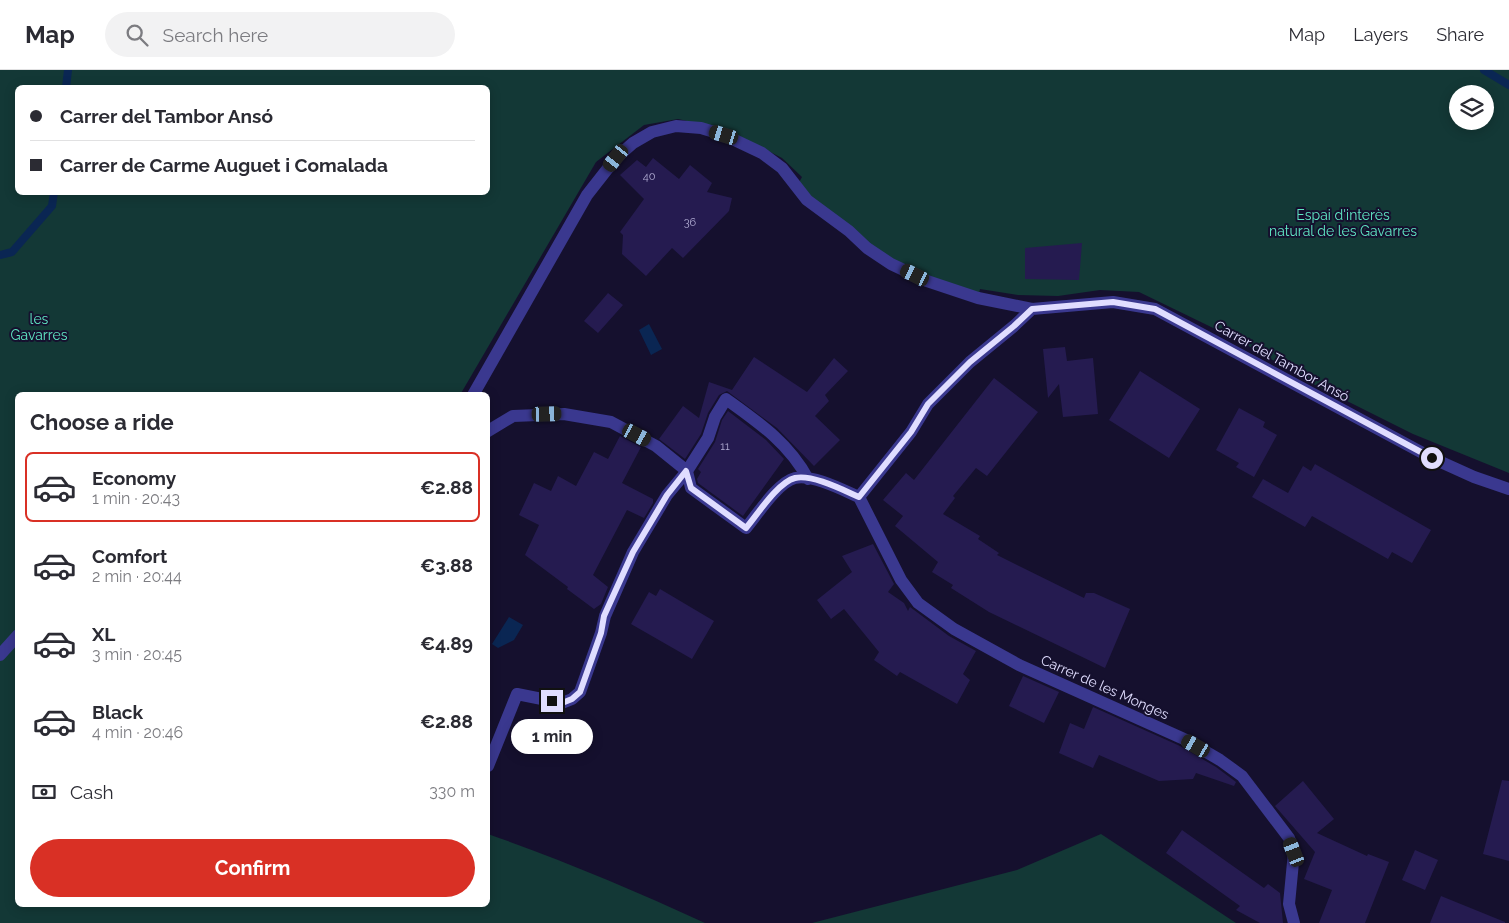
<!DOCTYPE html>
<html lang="en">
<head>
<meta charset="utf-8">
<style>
  body { margin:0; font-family:Raleway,sans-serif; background:#f2f2f3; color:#2b2b33; height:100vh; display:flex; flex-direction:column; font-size:19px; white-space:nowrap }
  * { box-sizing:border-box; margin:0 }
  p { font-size:16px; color:#7c7c81 }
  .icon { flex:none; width:28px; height:28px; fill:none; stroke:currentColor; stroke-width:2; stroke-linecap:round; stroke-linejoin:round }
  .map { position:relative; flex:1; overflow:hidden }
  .details { position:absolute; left:15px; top:322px; width:475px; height:515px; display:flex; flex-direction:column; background:#fff; border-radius:8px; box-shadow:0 2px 12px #0003 }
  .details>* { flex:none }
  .guide { position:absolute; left:15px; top:15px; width:475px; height:110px; border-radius:8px; box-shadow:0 2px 12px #0003; display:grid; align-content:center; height:110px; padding:0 15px; background:#fff }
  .buttons { position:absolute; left:1449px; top:15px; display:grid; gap:10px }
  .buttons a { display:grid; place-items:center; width:45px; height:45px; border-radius:50%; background:#fff; box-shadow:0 2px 12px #0003; font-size:25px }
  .end { position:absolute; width:22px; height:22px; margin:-11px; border:6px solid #e0ddff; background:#111; box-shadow:0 0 0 2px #111 }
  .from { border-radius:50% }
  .bubble { position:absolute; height:35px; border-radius:18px; background:#fff; box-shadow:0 2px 12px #0003; font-size:16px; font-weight:700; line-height:35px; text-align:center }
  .car { position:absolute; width:15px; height:30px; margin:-15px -8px; border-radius:6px; box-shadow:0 0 4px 1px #0007; background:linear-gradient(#222 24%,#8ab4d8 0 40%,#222 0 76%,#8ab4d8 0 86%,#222 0) }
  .guide b { display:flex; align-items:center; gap:18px; height:48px; font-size:19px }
  .guide b+b { border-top:1px solid #e1e1e2 }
  .guide i { width:12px; height:12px; background:#2b2b33 }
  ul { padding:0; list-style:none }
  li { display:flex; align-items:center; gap:15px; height:70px; margin:0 10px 8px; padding:0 5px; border:2px solid transparent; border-radius:8px }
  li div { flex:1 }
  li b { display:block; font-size:19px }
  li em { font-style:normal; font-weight:700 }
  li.current { border-color:#d93025 }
  li>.icon { width:45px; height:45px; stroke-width:1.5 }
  h2 { padding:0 15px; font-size:22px; line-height:60px }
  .pay { display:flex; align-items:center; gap:12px; height:55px; padding:0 15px; font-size:19px }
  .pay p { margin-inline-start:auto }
  .action { display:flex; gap:10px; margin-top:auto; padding:10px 15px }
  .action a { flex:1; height:58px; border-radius:30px; background:#d93025; color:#fff; font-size:20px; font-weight:700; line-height:58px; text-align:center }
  header { display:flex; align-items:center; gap:30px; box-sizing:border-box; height:70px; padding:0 25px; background:#fff; border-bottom:1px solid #e1e1e2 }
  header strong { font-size:24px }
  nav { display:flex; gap:28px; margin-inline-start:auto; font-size:18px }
  .search { width:350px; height:45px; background:#f2f2f3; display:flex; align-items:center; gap:12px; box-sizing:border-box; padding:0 18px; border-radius:28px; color:#7c7c81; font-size:19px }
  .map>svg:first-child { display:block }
</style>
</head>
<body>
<header>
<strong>Map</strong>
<div class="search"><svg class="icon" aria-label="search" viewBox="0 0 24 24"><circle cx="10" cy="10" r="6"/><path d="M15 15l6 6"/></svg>Search here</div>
<nav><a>Map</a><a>Layers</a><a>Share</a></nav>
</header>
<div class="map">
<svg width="1509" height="853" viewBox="0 0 1509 853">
  <rect width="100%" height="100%" fill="#15102e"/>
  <path fill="#133836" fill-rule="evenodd" d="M0,0H1509V403L1413,364L1315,315L1240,271L1139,222L1100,220L1058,226L1018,225L980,219L978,228L891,194L796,118L802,107L782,88L725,59L678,49L644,55L596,92L460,325H18V835H488V764C562,790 634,820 705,853H0ZM18,18H488V122H18ZM1458,24H1485V51H1458Z
    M1101,764L1236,853H812L1017,800Z"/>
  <path fill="#0a2653" d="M649,254L662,279L651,285L639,260Z
    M509,547L523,555L514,570L498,578L492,574Z"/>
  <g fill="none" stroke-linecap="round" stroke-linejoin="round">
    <path stroke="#0a2653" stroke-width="8" d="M1484,0L1509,15
      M66,18L68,0
      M0,185L12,182L52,136L54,122"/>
  </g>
  <path fill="#251b50" d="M653,88L679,109L690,95L712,113L707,122L732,128L729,141L683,188L672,178L646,206L622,184L623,165L620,162L644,129L620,105L637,90L646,97Z
    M1082,173L1079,210L1025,209V178Z
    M608,223L623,235L598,263L584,251Z
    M1065,277L1067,291L1093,288L1098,344L1063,347L1059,314L1048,328L1043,279Z
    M754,287L807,322L834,288L848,301L825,325L829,331L815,346L840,370L814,396L777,358L727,321L719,325L708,343L701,364L685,389L659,369L683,336L699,348L709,312L732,320Z
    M1140,301L1200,339L1169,388L1109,350Z
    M994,308L1038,342L987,406L976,398L953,426L955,428L943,444L980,466L978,469L999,483L997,485L1084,528L1086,523H1094L1130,539L1105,598L989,542L951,518L953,515L932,502L938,492L895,456L903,446L883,430L906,403L914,410Z
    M1239,338L1265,352L1263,357L1277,365L1254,407L1236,397L1239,393L1216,380Z
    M728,341L766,370L784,389L743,446L698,413L697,409L701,402L698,399L715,372L722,350Z
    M620,366L641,377L622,413L653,429V433L644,448L627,440L593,505L608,517L601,534L594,539L567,519L568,517L525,485L539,455L519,445L534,413L551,421L558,406L576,416L594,382L608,389Z
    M1315,394L1431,460L1412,493L1392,482L1388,489L1312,446L1305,457L1252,427L1263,409L1288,423L1303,396L1311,401Z
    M873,474L894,514L888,522L904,533L908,541L910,537L949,566L976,581L963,604L970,610L957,634L900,602L897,606L874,590L879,582L844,539L831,549L817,530L852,502L842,486Z
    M660,519L714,551L692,589L631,554L649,522L656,526Z
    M1023,606L1059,622L1044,653L1009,636Z
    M1093,637L1180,676L1216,697L1236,712L1234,716L1196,703L1193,709L1159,711L1099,685L1093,698L1059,683L1070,653L1084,659Z
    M1502,710L1509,711V791L1483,784Z
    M1303,711L1334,749L1317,763L1367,786L1368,784L1389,792L1365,853H1319L1332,820L1304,809L1315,782L1275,736Z
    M1182,760L1264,818L1268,814L1280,823L1283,853H1260L1236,840L1240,836L1166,783Z
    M1415,780L1438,790L1425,820L1402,810Z
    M1441,826L1505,852V853H1430Z"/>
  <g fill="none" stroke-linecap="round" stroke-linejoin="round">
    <path stroke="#3a388f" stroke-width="12" d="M473,325L587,125L616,88L633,73L652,62L676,56L701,58L724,65L762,83L782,98L807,130L849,161L867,178L891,194L927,211L978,228L1032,239L1113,232L1155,239L1432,388L1474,407L1509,419
      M488,361L513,346L564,344L611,352L656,376L687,401
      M687,401L691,418L746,458C757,445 778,412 795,408C812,404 843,420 859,427
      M859,427L901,510L918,533L954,559L1019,595L1184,669L1220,690L1242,706L1289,768L1294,782L1289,834L1294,853
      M859,427L911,362L928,334L970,292L1014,256L1032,239
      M0,585L18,565
      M488,696L517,624L562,633L572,629L580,622L601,563L605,546L633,482L667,425L687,401L708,368L715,347L726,329C758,352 789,373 808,409"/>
  </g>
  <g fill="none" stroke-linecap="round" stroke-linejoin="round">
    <path stroke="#e0ddff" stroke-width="6" d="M552,631L562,633L572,629L580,622L601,563L604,546L633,482L667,425L686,401L691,418L746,458C757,445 778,412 795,408C812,404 843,420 859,427L911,362L928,334L970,292L1014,256L1032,239L1113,232L1155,239L1432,388"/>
  </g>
  <g text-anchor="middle" stroke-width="4" stroke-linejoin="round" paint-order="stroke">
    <g font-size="11" fill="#b1acd3">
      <text x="649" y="110">40</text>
      <text x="690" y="156">36</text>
      <text x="725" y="380">11</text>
    </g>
    <g font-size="14" fill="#60e8c4" stroke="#15102e">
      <text x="1343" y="150">Espai d'interès<tspan x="1343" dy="16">natural de les Gavarres</tspan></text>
      <text x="39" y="254">les<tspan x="39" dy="16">Gavarres</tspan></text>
    </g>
    <g font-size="14" fill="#e0ddff" stroke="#15102e">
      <text transform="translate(1282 291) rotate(29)" y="5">Carrer del Tambor Ansó</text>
      <text transform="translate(1105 617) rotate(24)" y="5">Carrer de les Monges</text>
    </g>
  </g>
</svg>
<div class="buttons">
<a><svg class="icon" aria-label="layers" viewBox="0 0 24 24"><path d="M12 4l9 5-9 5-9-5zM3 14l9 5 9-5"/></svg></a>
</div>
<i class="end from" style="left:1432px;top:388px"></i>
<i class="end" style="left:552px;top:631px"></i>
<div class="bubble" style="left:511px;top:649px;width:82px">1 min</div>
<i class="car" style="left:724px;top:65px;rotate:287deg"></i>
<i class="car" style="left:616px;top:88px;rotate:219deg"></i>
<i class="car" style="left:915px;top:205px;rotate:296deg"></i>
<i class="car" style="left:547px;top:344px;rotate:88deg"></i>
<i class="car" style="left:637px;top:365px;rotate:118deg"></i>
<i class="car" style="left:1196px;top:676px;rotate:300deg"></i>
<i class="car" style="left:1294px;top:782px;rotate:339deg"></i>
<div class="guide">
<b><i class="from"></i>Carrer del Tambor Ansó</b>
<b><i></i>Carrer de Carme Auguet i Comalada</b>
</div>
<section class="details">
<h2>Choose a ride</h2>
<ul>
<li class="current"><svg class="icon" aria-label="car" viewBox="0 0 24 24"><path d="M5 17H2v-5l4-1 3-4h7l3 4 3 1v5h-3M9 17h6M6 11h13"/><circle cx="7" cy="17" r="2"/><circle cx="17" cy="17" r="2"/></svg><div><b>Economy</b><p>1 min · 20:43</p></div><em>€2.88</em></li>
<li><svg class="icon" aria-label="car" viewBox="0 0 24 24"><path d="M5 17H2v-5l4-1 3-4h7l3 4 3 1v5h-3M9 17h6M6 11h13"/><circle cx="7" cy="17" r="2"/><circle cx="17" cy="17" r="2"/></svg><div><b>Comfort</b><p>2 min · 20:44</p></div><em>€3.88</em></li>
<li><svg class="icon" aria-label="car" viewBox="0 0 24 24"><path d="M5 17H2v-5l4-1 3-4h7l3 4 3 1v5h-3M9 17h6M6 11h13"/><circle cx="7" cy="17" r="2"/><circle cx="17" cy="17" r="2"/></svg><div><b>XL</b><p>3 min · 20:45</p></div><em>€4.89</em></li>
<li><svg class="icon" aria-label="car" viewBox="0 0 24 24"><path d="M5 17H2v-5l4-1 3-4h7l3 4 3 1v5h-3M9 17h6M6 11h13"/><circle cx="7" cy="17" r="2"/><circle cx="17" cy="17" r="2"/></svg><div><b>Black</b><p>4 min · 20:46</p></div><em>€2.88</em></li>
</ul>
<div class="pay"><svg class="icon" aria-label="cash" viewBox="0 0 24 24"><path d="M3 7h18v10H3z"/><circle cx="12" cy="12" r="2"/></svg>Cash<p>330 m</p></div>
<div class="action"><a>Confirm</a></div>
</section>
</div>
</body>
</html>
